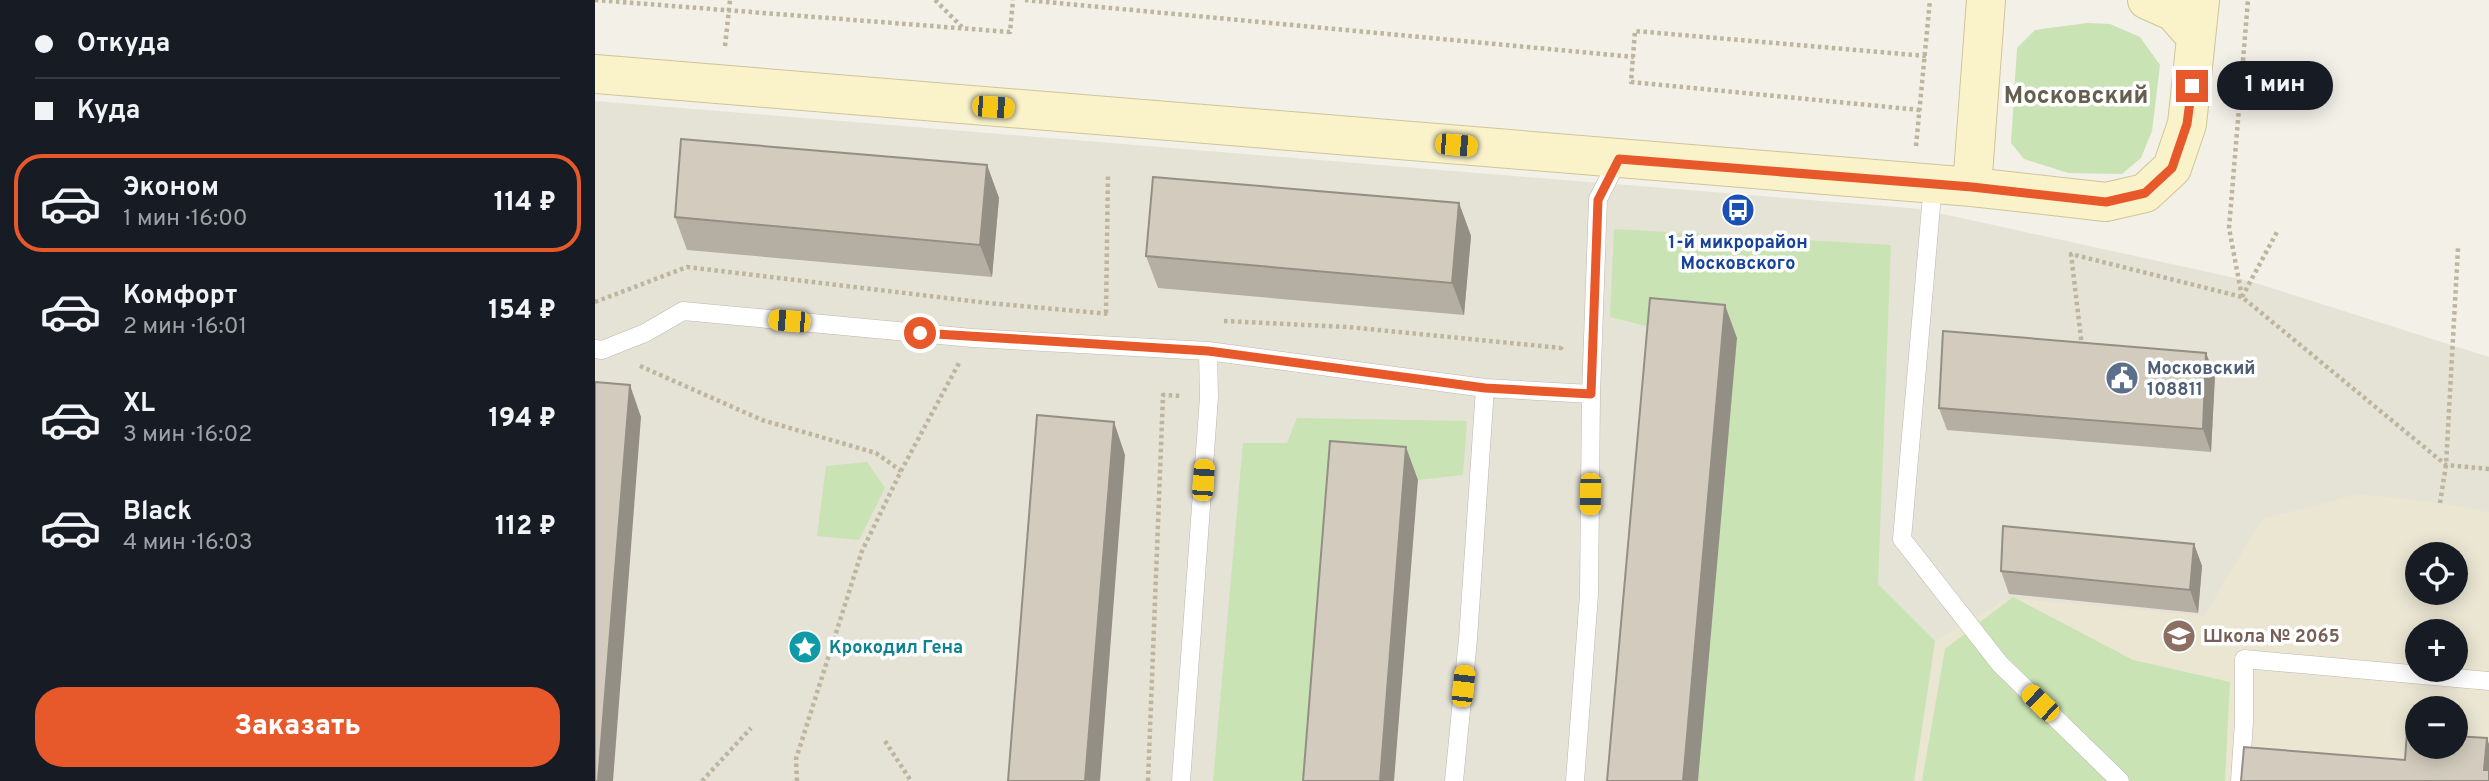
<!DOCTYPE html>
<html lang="ru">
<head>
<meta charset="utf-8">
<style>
  body { margin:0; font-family:Overpass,sans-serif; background:#242831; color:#f1f3f6; height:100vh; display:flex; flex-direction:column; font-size:26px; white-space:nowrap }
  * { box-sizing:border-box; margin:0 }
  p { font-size:23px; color:#9ea1a6 }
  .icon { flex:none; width:38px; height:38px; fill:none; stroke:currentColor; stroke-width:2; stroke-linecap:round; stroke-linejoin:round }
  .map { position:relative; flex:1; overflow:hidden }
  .drawer { display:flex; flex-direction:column; background:#171b24; width:595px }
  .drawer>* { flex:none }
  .hud { display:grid; align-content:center; height:154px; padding:0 35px; background:#171b24 }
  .controls { position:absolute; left:1810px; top:542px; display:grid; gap:14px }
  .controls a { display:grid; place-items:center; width:63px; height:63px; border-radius:50%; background:#171b24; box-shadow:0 4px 18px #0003; font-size:35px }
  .end { position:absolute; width:32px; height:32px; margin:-16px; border:9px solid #e7592a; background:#fff; box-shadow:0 0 0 4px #fff }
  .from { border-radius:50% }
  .bubble { position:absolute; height:49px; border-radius:24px; background:#171b24; box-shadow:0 4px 18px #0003; font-size:23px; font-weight:800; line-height:49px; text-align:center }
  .car { position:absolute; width:21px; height:42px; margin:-21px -10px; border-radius:9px; box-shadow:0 0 5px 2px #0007; background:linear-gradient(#f5c518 24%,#345 0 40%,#f5c518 0 76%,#345 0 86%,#f5c518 0) }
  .hud b { display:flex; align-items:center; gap:24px; height:66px; font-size:26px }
  .hud b+b { border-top:2px solid #363941 }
  .hud i { width:18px; height:18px; background:#f1f3f6 }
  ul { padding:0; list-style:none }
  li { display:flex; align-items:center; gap:21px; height:98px; margin:0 14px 10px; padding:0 21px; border:4px solid transparent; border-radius:28px }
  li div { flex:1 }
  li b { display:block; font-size:26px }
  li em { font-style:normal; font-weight:800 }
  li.selected { border-color:#e7592a }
  li>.icon { width:63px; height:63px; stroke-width:1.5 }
  .cta { display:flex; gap:14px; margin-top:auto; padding:14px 35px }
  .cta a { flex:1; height:80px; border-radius:28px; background:#e7592a; color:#fff; font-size:28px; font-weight:800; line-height:80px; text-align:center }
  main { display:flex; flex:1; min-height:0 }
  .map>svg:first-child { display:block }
</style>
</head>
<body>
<main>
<section class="drawer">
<div class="hud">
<b><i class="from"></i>Откуда</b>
<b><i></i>Куда</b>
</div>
<ul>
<li class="selected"><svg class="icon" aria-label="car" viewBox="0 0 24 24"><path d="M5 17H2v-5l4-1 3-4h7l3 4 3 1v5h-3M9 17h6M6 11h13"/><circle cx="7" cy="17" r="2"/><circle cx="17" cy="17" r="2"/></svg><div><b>Эконом</b><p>1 мин · 16:00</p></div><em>114 ₽</em></li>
<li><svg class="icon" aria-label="car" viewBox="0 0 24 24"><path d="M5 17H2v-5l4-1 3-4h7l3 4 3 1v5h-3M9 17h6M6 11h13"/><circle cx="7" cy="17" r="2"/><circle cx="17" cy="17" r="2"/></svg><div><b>Комфорт</b><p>2 мин · 16:01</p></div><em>154 ₽</em></li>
<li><svg class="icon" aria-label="car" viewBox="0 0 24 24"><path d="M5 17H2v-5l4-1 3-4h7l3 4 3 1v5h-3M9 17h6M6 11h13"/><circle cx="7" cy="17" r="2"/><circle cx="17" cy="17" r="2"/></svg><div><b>XL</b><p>3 мин · 16:02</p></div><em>194 ₽</em></li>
<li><svg class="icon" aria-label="car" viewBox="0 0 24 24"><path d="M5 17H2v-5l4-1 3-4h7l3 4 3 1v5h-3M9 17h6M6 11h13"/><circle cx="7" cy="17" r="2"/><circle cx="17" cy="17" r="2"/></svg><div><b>Black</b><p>4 мин · 16:03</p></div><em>112 ₽</em></li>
</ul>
<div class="cta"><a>Заказать</a></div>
</section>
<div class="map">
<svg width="1894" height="781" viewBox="0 0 1894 781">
  <rect width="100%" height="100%" fill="#f2f0e7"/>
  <path fill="#e5e2d6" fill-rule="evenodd" d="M0,101L1325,209L1654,281L1894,357V781H0ZM1822,555H1860V593H1822ZM1822,632H1860V670H1822ZM1822,709H1860V747H1822Z"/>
  <path fill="#eae6d2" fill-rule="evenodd" d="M1763,494L1845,503L1894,512V781H1319L1340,641L1414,598L1609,616L1667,519ZM1822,555H1860V593H1822ZM1822,632H1860V670H1822ZM1822,709H1860V747H1822Z"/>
  <path fill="#c9e3b4" d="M1492,23L1515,24L1545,37L1565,65L1557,131L1546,158L1527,174L1473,173L1429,159L1416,143L1422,48L1440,30Z
    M1019,229L1296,245L1283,584L1340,641L1319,781H1103L1067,330L1015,317Z
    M702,418L872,421L868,475L823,480L748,474L722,781H618L648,443H692Z
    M272,462L290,488L264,540L222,536L231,466Z
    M1418,597L1538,660L1635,682L1630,781H1327L1350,649Z"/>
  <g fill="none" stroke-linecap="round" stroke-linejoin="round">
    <defs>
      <path id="lane" d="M1338,184L1307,539L1405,664L1525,781
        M0,349L7,350L50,333L88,311L377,338L613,351L890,388L996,394
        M586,781L614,397L613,351
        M859,781L873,639L890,388
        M980,781L994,594L996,394L1003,199L1024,158
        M1645,781L1649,722V659L1894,681"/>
      <path id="secondary" d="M1552,0L1579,12L1600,36
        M0,74L1377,187L1511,202L1550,193L1577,168L1592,124L1605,0
        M1377,187L1391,0"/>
    </defs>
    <use href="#lane" stroke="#bdb8ab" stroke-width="19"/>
    <use href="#secondary" stroke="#cec59a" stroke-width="40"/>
    <path stroke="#bdb59d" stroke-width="4.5" stroke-dasharray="3.5 3.5" stroke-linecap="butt" d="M0,0L415,32L418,0
      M340,0L367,27
      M430,0L1039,57
      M130,46L135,0
      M1325,110L1036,82L1040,31L1331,56
      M1321,146L1335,0
      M1647,297L1634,228L1653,0
      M1647,297L1682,232
      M0,302L92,267L393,303L515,314
      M511,313L513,173
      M629,321L753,327L966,348V346
      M1487,347L1476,254L1647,297L1851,465L1894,469
      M45,366L167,420L281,453L306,471
      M1845,503L1851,465L1863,248
      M290,741L316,781
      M107,781L156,728
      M202,781L201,759L267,551L306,471L364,363
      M553,781L568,395L587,396"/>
    <use href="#lane" stroke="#fff" stroke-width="18"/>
    <use href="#secondary" stroke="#faf3ca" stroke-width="38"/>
  </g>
  <path fill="#b5afa3" d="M392,165L404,198L397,277L92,250L80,217Z
    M864,203L876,236L869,315L563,288L551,256Z
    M1620,375L1616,452L1352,430L1344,408Z
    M1599,544L1607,566L1603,613L1414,594L1406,571Z"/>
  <path fill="#948f85" d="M392,165L404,198L397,277L385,245Z
    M864,203L876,236L869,315L857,283Z
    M1130,305L1142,338L1103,781H1088Z
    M1611,353L1620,375L1616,452L1608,429Z
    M35,385L46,417L18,781H3Z
    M519,422L530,455L505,781H490Z
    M811,447L823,480L799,781H785Z
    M1599,544L1607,566L1603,613L1595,590Z
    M1892,738L1894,744V781L1889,770Z"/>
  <path fill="#d3ccbe" stroke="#948f85" stroke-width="2" d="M86,139L392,165L385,245L80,217Z
    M558,177L864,203L857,283L551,256Z
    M1055,298L1130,305L1088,781H1012Z
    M1348,331L1611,353L1608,429L1344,408Z
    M0,382L35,385L3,781H0Z
    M442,415L519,422L490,781H413Z
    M735,441L811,447L785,781H708Z
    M1408,526L1599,544L1595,590L1406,571Z
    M1812,732L1822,733V747H1860V736L1892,738L1889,770H1894V781H1646L1649,747L1810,760Z"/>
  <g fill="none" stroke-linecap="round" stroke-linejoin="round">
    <path stroke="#e7592a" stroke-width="9" d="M325,333L613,351L890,388L996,394L1003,200L1024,159L1377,187L1511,202L1550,193L1577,168L1592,124L1597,86"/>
  </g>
  <defs>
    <symbol id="bus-disc" viewBox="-11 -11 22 22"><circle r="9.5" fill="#1a4fb4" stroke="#fff"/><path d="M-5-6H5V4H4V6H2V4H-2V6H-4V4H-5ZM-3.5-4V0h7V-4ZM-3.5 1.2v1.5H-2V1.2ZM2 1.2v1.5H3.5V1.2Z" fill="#fff"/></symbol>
    <symbol id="civic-disc" viewBox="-11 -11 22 22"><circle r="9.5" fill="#5c6f8a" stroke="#fff"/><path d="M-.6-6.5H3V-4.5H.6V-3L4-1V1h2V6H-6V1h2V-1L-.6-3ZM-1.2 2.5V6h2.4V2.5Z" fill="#fff"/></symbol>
    <symbol id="school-disc" viewBox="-11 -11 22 22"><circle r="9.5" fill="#8d6e63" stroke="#fff"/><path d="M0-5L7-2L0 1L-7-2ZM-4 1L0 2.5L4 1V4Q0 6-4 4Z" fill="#fff"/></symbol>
    <symbol id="sight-disc" viewBox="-11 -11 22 22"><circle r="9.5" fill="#0f9aa8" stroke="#fff"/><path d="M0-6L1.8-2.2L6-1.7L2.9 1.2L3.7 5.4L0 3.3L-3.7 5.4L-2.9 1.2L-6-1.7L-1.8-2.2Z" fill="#fff"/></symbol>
  </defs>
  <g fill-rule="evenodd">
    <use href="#bus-disc" x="1124" y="191" width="38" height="38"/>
    <use href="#civic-disc" x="1508" y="359" width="38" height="38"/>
    <use href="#school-disc" x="1565" y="617" width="38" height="38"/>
    <use href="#sight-disc" x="191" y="628" width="38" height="38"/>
  </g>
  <g text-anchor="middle" stroke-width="7" stroke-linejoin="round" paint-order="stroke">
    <g font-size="18" font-weight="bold" fill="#164399" stroke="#fff">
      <text x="1143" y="248">1-й микрорайон<tspan x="1143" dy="21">Московского</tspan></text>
    </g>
    <g font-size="18" font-weight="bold" fill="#4e5e75" stroke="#fff" text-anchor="start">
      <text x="1552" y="374">Московский<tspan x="1552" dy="21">108811</tspan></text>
    </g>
    <g font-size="18" font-weight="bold" fill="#785e54" stroke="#fff" text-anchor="start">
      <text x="1608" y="642">Школа № 2065</text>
    </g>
    <g font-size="18" font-weight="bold" fill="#0d838f" stroke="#fff" text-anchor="start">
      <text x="234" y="653">Крокодил Гена</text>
    </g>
    <g font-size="24" font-weight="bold" fill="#665f4f" stroke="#fff">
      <text x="1481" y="103">Московский</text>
    </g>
  </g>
</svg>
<div class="controls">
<a><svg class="icon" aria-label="locate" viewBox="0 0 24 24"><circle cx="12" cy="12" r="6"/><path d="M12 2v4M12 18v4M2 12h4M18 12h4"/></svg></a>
<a>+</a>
<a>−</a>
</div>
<i class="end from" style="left:325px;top:333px"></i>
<i class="end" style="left:1597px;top:86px"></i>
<div class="bubble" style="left:1622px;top:61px;width:116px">1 мин</div>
<i class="car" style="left:398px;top:107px;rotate:94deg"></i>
<i class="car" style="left:861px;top:145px;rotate:95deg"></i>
<i class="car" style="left:194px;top:321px;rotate:275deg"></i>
<i class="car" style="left:608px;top:480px;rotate:4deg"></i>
<i class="car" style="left:995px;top:494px;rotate:181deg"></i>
<i class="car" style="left:868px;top:686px;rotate:6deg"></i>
<i class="car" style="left:1445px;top:703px;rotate:314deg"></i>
</div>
</main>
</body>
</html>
